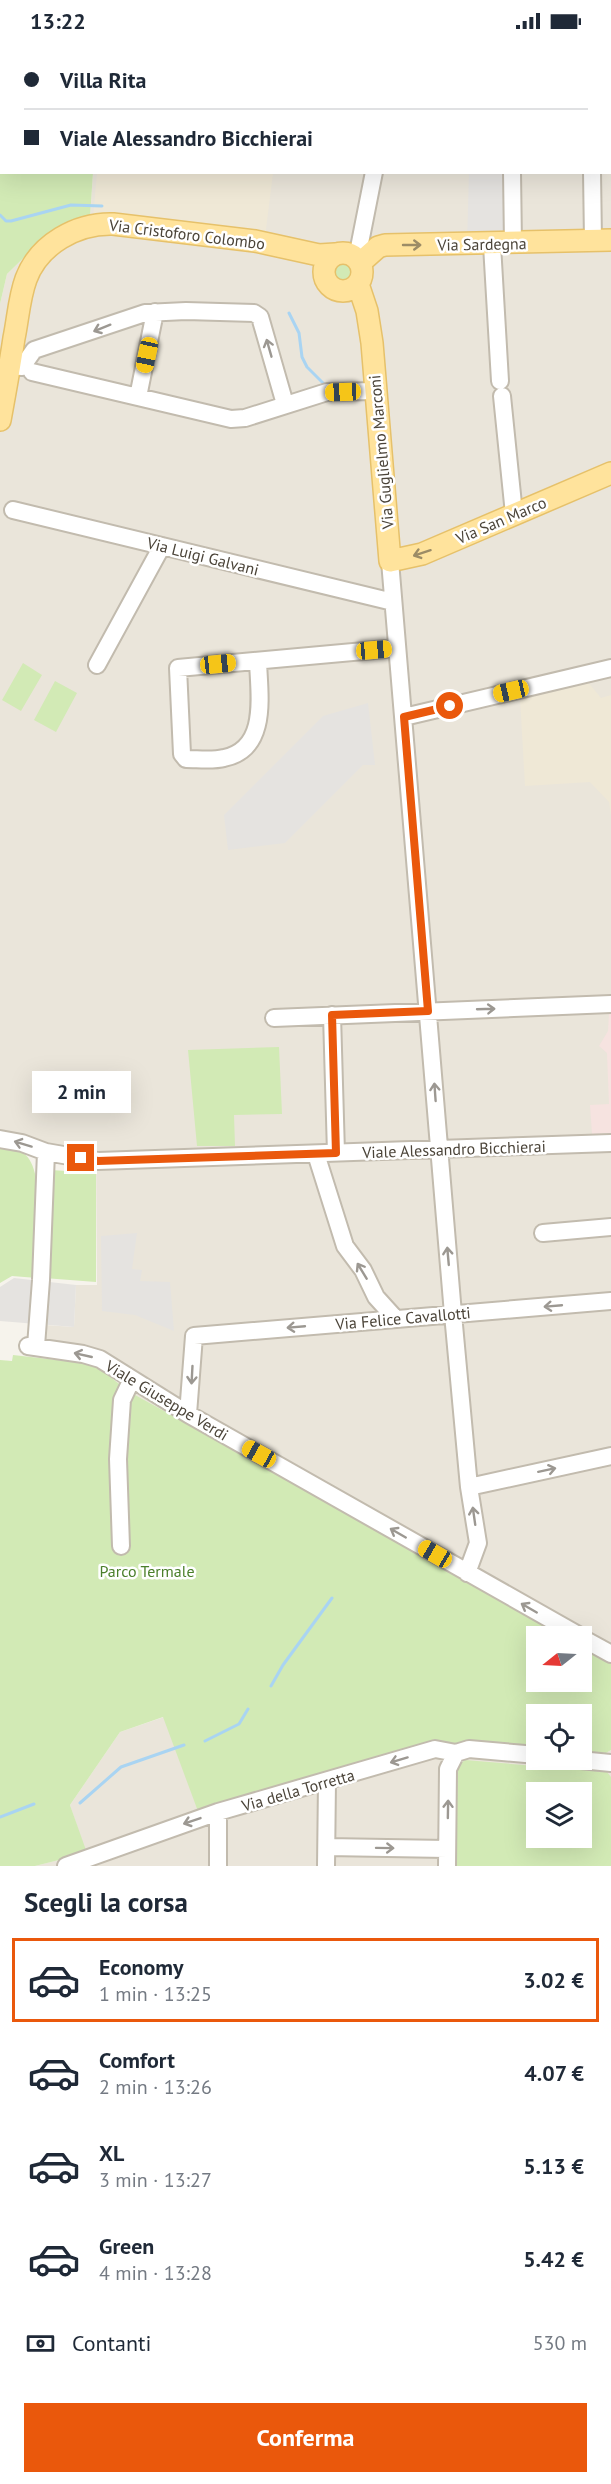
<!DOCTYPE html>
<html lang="it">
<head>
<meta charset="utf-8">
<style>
  body { margin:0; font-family:"PT Sans",sans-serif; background:#f6f6f7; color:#1f2937; height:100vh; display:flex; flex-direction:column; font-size:22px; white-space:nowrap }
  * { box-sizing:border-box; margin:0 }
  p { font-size:20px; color:#747a83 }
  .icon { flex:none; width:33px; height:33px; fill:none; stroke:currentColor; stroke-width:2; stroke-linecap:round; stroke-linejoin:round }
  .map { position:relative; height:1824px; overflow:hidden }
  .panel { display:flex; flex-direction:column; background:#fff; flex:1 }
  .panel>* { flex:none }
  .hud { position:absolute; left:0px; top:0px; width:612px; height:132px; box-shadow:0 6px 24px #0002; display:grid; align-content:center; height:132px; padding:0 24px; background:#fff }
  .needle { width:39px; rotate:252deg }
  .controls { position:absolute; left:526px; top:1584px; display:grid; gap:12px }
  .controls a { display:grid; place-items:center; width:66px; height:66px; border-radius:0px; background:#fff; box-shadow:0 6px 24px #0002; font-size:30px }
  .end { position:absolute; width:27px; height:27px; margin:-14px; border:8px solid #ea580c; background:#fff; box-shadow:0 0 0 3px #fff }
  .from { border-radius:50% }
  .bubble { position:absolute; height:42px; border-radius:0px; background:#fff; box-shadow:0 6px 24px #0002; font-size:20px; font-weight:700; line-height:42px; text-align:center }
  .car { position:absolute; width:18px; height:36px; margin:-18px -9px; border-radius:8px; box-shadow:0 0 4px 2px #0007; background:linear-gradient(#f5c518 24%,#345 0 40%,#f5c518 0 76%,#345 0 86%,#f5c518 0) }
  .hud b { display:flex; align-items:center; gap:21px; height:57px; font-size:22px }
  .hud b+b { border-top:2px solid #e0e1e3 }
  .hud i { width:15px; height:15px; background:#1f2937 }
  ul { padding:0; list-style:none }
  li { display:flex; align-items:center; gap:18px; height:84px; margin:0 12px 9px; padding:0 12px; border:3px solid transparent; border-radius:0px }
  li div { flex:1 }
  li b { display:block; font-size:22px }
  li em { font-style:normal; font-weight:700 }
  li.current { border-color:#ea580c }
  li>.icon { width:54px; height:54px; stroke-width:1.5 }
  h2 { padding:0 24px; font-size:27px; line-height:72px }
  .pay { display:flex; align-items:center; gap:15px; height:66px; padding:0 24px; font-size:22px }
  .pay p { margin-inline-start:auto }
  .button { display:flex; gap:12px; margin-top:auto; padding:12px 24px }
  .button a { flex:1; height:69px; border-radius:0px; background:#ea580c; color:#fff; font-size:24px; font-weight:700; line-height:69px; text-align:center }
  .status { display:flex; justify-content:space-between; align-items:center; height:42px; padding:0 30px; background:#fff; direction:ltr }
  .status svg { height:16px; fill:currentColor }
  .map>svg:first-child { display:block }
</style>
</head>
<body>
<div class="status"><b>13:22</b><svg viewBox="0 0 49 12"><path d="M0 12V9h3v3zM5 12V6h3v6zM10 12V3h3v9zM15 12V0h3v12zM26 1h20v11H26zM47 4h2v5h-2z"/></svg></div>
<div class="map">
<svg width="611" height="1824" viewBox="0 0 611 1824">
  <rect width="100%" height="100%" fill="#f6f3ec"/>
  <path fill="#eae5da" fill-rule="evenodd" d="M94,0H611V1616L128,1349L94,1322L27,1314L29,1282L74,1285L76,1243H97L96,1110L25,1097L0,1100V262L7,232L42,198L90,175L93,131L610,130V2Z
    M164,1675L432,1704L537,1718H582L601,1714L611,1708V1824H35L86,1811L70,1763L120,1690ZM537,1750H582V1796H537Z"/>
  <path fill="#efe8d6" d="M97,131H273L265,195L93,176Z
    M587,639L601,656L611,653V773L609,760L590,740L525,744L520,656Z"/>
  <path fill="#f6e3e0" d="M609,972H611V1091L592,1092L590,1063L609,1062L607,1011L599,1004L608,989Z"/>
  <path fill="#d2eab5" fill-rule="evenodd" d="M0,0L94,1L2,2V130L93,131L90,175L42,198L7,232L0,262Z
    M331 230a12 12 0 1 1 24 0a12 12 0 1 1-24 0Z
    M23,621L42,633L21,669L2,658Z
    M55,639L77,651L56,690L34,678Z
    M279,1005L282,1072L234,1073L235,1104H197L188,1008Z
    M0,1106C7,1108 17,1108 23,1111C47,1125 37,1211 37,1236L12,1234L0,1241Z
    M51,1128L96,1131V1240L44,1236Z
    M13,1313L94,1322L128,1349L572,1594H537V1640H582V1600L611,1616V1708L601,1714L582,1712V1672H537V1708L473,1703L199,1772L163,1675L120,1690L70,1763L87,1811L35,1824H0V1318L12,1319Z
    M465,1718L607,1730L611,1735V1824H455L458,1723ZM537,1750H582V1796H537Z"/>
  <path fill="#e5e3e0" d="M469,131H507V203L467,202Z
    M368,661L375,723H363L285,801L228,808L224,773L323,674Z
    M137,1191L132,1227L142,1228L140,1239L170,1240L174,1289L135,1273L102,1269L101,1194Z
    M14,1236L76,1243L74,1285L0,1279V1245Z"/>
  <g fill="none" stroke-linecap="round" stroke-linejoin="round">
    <path stroke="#a9d4f2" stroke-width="3" d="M0,173L6,179H11L71,163L102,164
      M289,271L299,291L302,315L307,325L324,342
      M271,1644L283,1623L332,1556
      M205,1699L239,1682L248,1667
      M80,1761L121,1725L184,1703
      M0,1775L34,1762"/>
    <defs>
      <path id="minor" d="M511,0V2
        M178,2V0
        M290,2L291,0
        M400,2V0
        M591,2V0
        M610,42H611
        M512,130L513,202
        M592,130L593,199
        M492,203L500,339
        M357,216L374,130
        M10,324L22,325L34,308L145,271L186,269L254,271L260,275L285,362
        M32,330L231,377L245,376L327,350L376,349
        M502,354L514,472
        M138,355L155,270
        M13,468L393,560
        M390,519L453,1272L469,1445L478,1501L467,1531
        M258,619C259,652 269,707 224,716C213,719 198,717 186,717L182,712L178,626L397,606
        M97,623L162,504
        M404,675L611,626
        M332,973L336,1111
        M274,976L611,962
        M0,1097L22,1101L46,1110L98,1119L611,1101
        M316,1112L345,1204L363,1228L376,1255L395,1276
        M543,1191L611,1185
        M28,1304L83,1312L100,1317L188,1372L580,1594
        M36,1304L41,1238L46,1110
        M188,1372L194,1294L611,1259
        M469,1445L611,1414
        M121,1504L118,1417L122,1358L132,1337
        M582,1596L611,1612
        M580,1718L611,1721
        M327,1805L447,1807
        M66,1824L218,1770L435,1707L456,1711L469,1707L537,1713
        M218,1824V1770
        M326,1824L327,1740
        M447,1824L448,1727L456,1711"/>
      <path id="major" d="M324 230a19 19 0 1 1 38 0a19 19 0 1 1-38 0Z
        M360,221L378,205L385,203L611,198
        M358,242L367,269L372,301L390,519L422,512L611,431
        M0,378C5,351 10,323 14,296C18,277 19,256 26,237C39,202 77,181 113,182L255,199L319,213L335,212"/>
    </defs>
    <use href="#minor" stroke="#c2bbae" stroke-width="20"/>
    <use href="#major" stroke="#e6c16a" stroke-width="24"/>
    <use href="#minor" stroke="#fff" stroke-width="16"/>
    <use href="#major" stroke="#ffe39c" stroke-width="21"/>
  </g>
  <defs><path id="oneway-shaft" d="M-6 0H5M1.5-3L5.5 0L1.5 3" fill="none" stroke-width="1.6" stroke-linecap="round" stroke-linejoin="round" transform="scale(1.5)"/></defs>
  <g stroke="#9c8c66">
    <use href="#oneway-shaft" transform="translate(412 203)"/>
    <use href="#oneway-shaft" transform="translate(422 511) rotate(162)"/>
  </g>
  <g stroke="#9c9892">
    <use href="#oneway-shaft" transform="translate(102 286) rotate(158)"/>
    <use href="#oneway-shaft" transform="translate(269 306) rotate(-106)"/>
    <use href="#oneway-shaft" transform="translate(486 967) rotate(-2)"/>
    <use href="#oneway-shaft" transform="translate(435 1050) rotate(-94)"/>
    <use href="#oneway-shaft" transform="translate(23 1102) rotate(-163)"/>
    <use href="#oneway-shaft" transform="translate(448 1214) rotate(-95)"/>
    <use href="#oneway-shaft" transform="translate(362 1229) rotate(-121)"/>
    <use href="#oneway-shaft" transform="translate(553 1264) rotate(175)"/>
    <use href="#oneway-shaft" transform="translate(296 1285) rotate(175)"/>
    <use href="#oneway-shaft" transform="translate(83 1313) rotate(-167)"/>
    <use href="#oneway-shaft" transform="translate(192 1333) rotate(93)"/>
    <use href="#oneway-shaft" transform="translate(547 1428) rotate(-12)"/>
    <use href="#oneway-shaft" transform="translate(474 1474) rotate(-98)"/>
    <use href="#oneway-shaft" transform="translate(398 1491) rotate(-150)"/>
    <use href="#oneway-shaft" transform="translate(529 1566) rotate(-150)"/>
    <use href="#oneway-shaft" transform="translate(399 1718) rotate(163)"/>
    <use href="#oneway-shaft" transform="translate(448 1767) rotate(-89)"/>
    <use href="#oneway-shaft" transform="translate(192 1779) rotate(161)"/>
    <use href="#oneway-shaft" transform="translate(385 1806) rotate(1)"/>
  </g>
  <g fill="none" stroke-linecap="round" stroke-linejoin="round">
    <path stroke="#ea580c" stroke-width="8" d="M81,1116L98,1119L336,1111L332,973L428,969L404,675L450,664"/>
  </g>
  <g text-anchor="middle" stroke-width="5" stroke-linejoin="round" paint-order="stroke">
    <g font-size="16" fill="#4b4439" stroke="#fff">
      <text transform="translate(187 192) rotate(7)" y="6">Via Cristoforo Colombo</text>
      <text transform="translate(482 202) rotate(-1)" y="6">Via Sardegna</text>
      <text transform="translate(381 410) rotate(-95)" y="6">Via Guglielmo Marconi</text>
      <text transform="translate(501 478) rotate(-23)" y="6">Via San Marco</text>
      <text transform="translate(203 514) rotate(14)" y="6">Via Luigi Galvani</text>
      <text transform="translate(454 1107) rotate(-2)" y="6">Viale Alessandro Bicchierai</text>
      <text transform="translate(403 1276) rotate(-5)" y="6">Via Felice Cavallotti</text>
      <text transform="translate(167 1358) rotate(31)" y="6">Viale Giuseppe Verdi</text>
      <text transform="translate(298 1748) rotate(-16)" y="6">Via della Torretta</text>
    </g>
    <g font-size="16" fill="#4a7f2a" stroke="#fff">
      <text x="147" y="1535">Parco Termale</text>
    </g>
  </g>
</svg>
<div class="controls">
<a><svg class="needle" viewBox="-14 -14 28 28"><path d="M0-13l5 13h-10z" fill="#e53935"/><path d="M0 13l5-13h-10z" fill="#747a83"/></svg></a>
<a><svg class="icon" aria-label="locate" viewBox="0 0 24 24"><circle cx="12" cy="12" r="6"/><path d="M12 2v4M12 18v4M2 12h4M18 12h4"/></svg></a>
<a><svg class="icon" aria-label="layers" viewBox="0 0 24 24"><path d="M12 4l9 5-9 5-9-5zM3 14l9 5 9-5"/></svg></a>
</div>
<i class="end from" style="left:450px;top:664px"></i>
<i class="end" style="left:81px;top:1116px"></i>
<div class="bubble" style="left:32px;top:1029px;width:99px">2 min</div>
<i class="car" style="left:147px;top:313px;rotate:192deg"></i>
<i class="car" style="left:343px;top:350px;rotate:268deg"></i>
<i class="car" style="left:374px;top:608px;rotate:85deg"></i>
<i class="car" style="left:218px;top:622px;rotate:84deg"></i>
<i class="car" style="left:511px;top:649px;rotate:257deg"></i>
<i class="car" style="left:259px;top:1412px;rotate:299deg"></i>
<i class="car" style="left:435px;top:1512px;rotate:300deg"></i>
<div class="hud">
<b><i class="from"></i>Villa Rita</b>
<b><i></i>Viale Alessandro Bicchierai</b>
</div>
</div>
<section class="panel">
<h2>Scegli la corsa</h2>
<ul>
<li class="current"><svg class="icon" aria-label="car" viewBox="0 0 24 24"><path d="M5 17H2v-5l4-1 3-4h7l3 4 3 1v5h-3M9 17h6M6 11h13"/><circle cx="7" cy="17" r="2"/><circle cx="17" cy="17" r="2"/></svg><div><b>Economy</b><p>1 min · 13:25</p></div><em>3.02 €</em></li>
<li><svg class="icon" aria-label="car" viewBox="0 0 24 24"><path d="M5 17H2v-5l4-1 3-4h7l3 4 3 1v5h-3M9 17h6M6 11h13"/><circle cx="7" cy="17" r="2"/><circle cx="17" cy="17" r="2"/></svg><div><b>Comfort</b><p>2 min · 13:26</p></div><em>4.07 €</em></li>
<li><svg class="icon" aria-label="car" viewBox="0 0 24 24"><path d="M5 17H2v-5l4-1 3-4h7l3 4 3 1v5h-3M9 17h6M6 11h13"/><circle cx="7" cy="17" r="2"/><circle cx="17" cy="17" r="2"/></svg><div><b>XL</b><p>3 min · 13:27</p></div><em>5.13 €</em></li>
<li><svg class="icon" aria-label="car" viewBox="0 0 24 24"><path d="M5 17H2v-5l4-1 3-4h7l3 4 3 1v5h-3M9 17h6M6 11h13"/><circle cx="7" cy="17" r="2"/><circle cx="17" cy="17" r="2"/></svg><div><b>Green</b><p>4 min · 13:28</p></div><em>5.42 €</em></li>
</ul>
<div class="pay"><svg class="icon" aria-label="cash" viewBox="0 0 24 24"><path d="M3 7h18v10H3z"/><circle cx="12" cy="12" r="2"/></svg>Contanti<p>530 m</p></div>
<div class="button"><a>Conferma</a></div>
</section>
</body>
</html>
